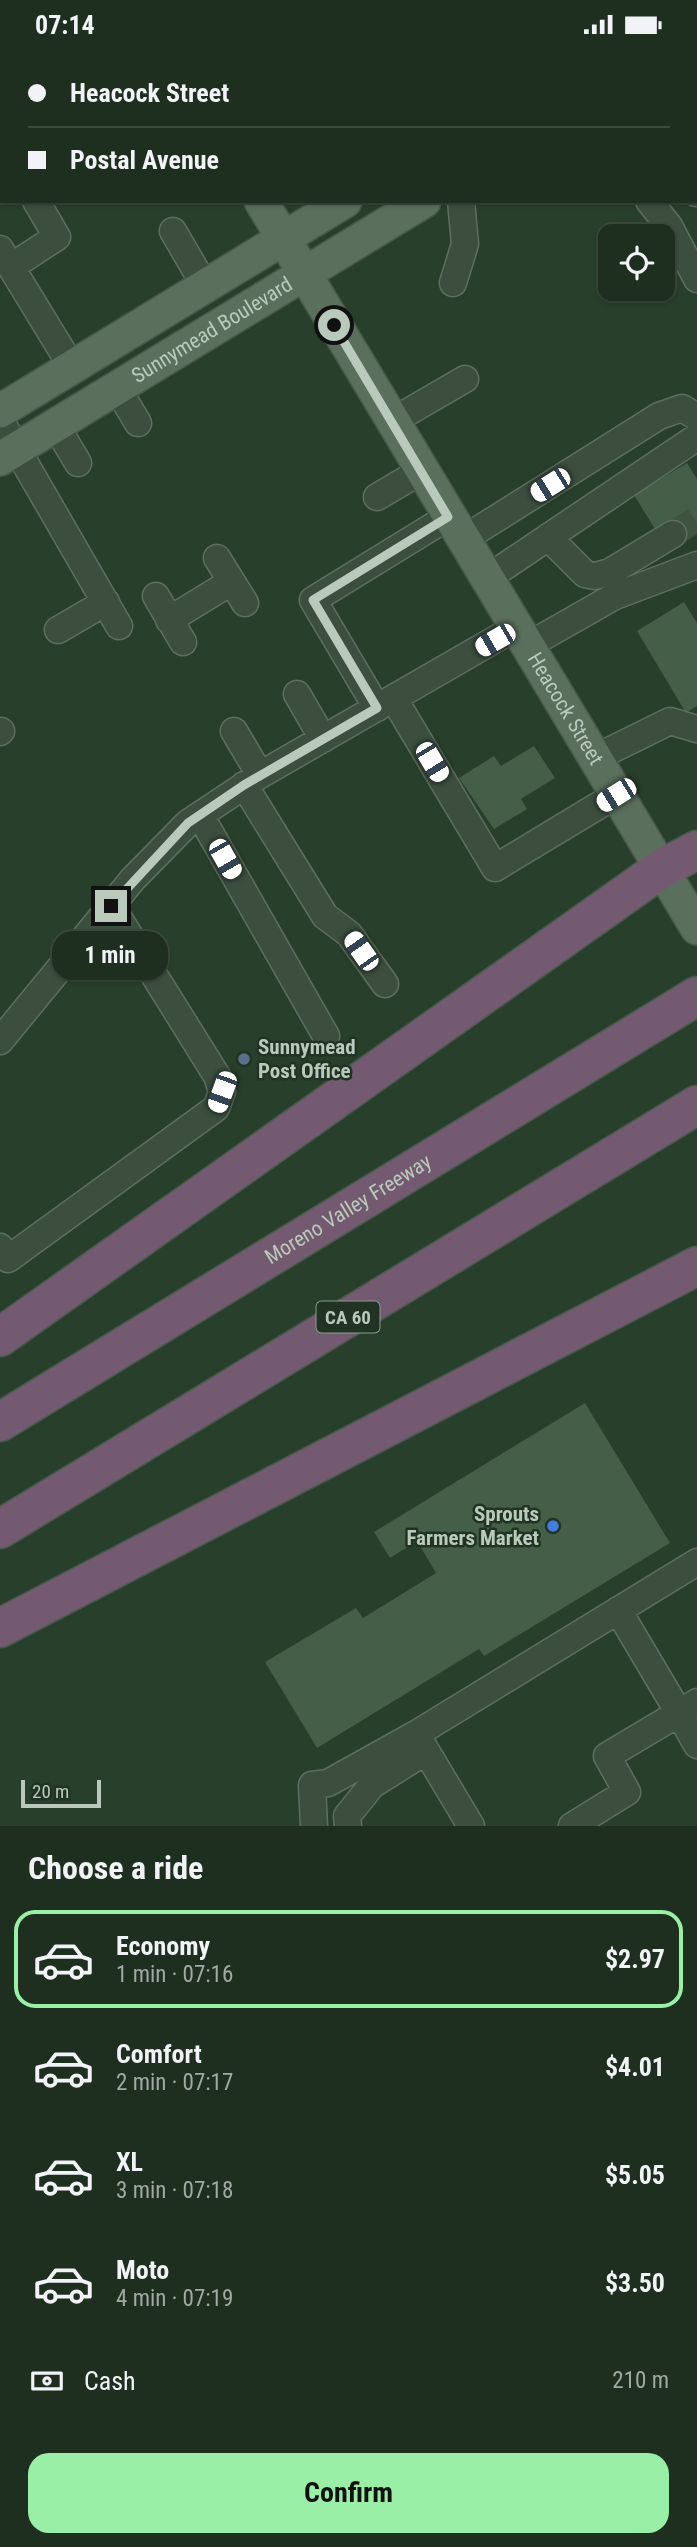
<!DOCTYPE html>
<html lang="en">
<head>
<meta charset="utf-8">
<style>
  body { margin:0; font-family:"Roboto Condensed",sans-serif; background:#2b3b2d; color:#f1f3f6; height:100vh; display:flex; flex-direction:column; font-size:26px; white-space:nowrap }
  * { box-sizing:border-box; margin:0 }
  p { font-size:23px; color:#a1a9a5 }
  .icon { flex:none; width:38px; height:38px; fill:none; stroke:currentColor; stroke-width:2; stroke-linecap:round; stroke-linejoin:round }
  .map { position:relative; height:1777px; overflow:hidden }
  .sheet { display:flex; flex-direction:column; background:#1e2f20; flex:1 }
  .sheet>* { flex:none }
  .banner { position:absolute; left:0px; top:0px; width:698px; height:154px; box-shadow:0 2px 5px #0004,0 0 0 2px #3c4a3e; display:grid; align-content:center; height:154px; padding:0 28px; background:#1e2f20 }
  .buttons { position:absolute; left:598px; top:175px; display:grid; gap:14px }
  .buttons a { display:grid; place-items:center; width:77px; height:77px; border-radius:14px; background:#1e2f20; box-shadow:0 2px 5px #0004,0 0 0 2px #3c4a3e; font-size:35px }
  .scale { position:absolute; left:21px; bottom:18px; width:80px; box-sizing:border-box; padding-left:7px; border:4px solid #b9c9bc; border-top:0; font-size:19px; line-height:24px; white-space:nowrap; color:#b9c9bc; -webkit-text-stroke:5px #213424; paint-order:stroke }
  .end { position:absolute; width:32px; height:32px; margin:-16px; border:9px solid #b9c9bc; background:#111; box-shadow:0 0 0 4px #111 }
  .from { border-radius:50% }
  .bubble { position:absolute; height:49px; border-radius:21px; background:#1e2f20; box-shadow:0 2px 5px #0004,0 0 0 2px #3c4a3e; font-size:23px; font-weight:700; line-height:49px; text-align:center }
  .car { position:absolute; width:21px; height:42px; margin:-21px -10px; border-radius:9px; box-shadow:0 0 5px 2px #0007; background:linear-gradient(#fff 24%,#345 0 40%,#fff 0 76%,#345 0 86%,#fff 0) }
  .banner b { display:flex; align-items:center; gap:24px; height:66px; font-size:26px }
  .banner b+b { border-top:2px solid #3c4a3e }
  .banner i { width:18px; height:18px; background:#f1f3f6 }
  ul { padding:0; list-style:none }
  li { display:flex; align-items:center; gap:21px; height:98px; margin:0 14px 10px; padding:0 14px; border:4px solid transparent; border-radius:21px }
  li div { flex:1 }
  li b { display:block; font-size:26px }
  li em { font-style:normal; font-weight:700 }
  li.selected { border-color:#99efa6 }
  li>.icon { width:63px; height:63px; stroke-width:1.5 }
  h2 { padding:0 28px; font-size:32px; line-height:84px }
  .pay { display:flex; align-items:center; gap:18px; height:77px; padding:0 28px; font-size:26px }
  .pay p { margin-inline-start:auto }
  .action { display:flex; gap:14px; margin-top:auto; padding:14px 28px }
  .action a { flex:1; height:80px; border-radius:21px; background:#99efa6; color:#111; font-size:28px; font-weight:700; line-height:80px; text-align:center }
  .status { display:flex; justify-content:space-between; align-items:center; height:49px; padding:0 35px; background:#1e2f20; direction:ltr }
  .status svg { height:19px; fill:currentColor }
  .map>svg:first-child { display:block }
</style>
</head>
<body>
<div class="status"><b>07:14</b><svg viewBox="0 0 49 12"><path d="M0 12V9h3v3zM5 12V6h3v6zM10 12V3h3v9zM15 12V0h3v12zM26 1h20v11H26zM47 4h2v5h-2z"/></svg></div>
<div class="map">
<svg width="697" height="1777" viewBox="0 0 697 1777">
  <rect width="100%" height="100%" fill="#283f2b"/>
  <path fill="#455e48" d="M687,414L697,430V479L677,491L658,485L634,446Z
    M684,553L697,574V657L686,664L637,582Z
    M534,697L555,729L521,750L527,760L494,780L459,729L494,707L501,717Z
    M585,1354L670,1494L484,1607L479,1600L317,1699L265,1613L356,1559L363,1569L436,1524L417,1492L390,1509L374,1483Z"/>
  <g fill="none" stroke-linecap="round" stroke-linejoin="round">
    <path stroke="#3e5441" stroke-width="26" stroke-dasharray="26 13" stroke-linecap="butt" d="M673,485L697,470"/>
    <defs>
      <path id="minor" d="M437,0L438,2
        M197,2L200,0
        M0,92L2,95
        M696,144H697
        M649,152L669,177L697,230
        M173,182L205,237
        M0,200L72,318
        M11,218L57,188L36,152
        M453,234L465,195L461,152
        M117,339L138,374
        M0,371L119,577
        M391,373L465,330
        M56,377L78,414
        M377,448L421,422
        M548,488L585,525L595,527L610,523L673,485
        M462,491L659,367L682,359L697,368
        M217,509L245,554
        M486,530L697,388
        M156,547L183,593
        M169,571L231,533
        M58,581L106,553
        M527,597L615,547L697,516
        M297,645L323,690
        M394,650L495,819L616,746
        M377,659L313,551L448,468
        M234,682L260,726
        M0,683L1,682
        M595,709L670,672L697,680
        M244,736L325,867L349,885L385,935
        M200,766L326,987
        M0,992L133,830L188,774L260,726L515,579
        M0,1198L8,1210L216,1059L222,1043L217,1027L111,857
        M618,1561L679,1664L697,1653
        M416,1685L697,1513
        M314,1777L312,1736L328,1734L416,1685L471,1777
        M348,1777L347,1767L372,1736L426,1702
        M572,1777L627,1743L607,1707L679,1664L697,1696"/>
      <g id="major">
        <path d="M171,0L172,2"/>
        <path d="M584,2L586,0"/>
        <path d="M664,2L666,0"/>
        <path id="s1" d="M261,152L697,879"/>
        <path d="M0,362L345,152"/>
        <path id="s2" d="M0,410L424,152"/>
      </g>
      <g id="highway">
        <path d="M0,1288L661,820L697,801"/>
        <path id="s3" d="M0,1373L697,947"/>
        <path d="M0,1480L697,1056"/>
        <path d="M0,1579L697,1217"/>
      </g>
    </defs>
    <use href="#minor" stroke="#5d6f60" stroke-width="29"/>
    <use href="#major" stroke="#465849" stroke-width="36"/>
    <use href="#highway" stroke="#47594a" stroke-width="41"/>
    <use href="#minor" stroke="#3c4f3f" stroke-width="26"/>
    <use href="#major" stroke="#5b6f5d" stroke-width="33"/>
    <use href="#highway" stroke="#745a70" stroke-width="38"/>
  </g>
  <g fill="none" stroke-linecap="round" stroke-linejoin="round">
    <path stroke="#b9c9bc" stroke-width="9" d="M111,857L188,774L244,736L377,659L313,551L448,468L334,276"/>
  </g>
  <circle fill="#5c6f8a" stroke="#213424" stroke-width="2.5" cx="244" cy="1010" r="7"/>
  <circle fill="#3f7fe0" stroke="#213424" stroke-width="2.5" cx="553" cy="1477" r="7"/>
  <g text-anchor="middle" stroke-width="5" stroke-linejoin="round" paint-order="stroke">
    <rect fill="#213424" stroke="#8b9c8e" stroke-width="2" x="316.5" y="1252.5" width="63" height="31" rx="5"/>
    <g font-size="19" font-weight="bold" fill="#b9c9bc">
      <text x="348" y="1275">CA 60</text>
    </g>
    <g font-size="21" fill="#b9c9bc" stroke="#213424">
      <text dy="7" stroke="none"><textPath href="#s2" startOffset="248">Sunnymead Boulevard</textPath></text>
      <text dy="7" stroke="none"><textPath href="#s1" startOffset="592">Heacock Street</textPath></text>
      <text dy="7" stroke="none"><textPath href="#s3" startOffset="408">Moreno Valley Freeway</textPath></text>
    </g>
    <g font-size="21" font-weight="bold" fill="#b9c9bc" stroke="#213424" text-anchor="start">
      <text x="258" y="1005">Sunnymead<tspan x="258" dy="24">Post Office</tspan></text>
      <text x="539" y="1472" text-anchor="end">Sprouts<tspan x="539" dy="24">Farmers Market</tspan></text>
    </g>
  </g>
</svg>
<div class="buttons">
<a><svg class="icon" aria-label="locate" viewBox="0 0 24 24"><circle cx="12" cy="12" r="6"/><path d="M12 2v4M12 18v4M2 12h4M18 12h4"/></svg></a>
</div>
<div class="scale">20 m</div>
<i class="end from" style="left:334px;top:276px"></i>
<i class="end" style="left:111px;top:857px"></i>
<div class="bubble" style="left:52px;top:882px;width:116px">1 min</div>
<i class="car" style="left:550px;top:436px;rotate:238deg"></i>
<i class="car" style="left:495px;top:591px;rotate:240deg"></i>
<i class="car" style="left:432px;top:713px;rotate:149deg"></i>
<i class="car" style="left:616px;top:746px;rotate:238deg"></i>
<i class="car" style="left:225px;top:810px;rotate:150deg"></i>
<i class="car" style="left:361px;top:902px;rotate:325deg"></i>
<i class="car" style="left:222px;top:1043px;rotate:200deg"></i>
<div class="banner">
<b><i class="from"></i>Heacock Street</b>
<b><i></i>Postal Avenue</b>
</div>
</div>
<section class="sheet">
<h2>Choose a ride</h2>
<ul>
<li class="selected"><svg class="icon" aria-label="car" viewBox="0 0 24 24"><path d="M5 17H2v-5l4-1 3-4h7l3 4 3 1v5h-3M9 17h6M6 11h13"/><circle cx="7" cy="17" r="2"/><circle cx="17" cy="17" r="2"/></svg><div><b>Economy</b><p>1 min · 07:16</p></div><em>$2.97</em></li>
<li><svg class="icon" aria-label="car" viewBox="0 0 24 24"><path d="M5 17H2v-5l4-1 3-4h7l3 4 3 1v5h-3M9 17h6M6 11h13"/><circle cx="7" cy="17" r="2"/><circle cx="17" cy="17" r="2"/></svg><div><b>Comfort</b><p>2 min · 07:17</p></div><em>$4.01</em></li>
<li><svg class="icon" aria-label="car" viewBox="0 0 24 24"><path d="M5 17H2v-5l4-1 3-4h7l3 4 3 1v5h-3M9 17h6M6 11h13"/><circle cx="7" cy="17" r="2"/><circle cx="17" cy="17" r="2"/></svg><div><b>XL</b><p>3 min · 07:18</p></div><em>$5.05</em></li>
<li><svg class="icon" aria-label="car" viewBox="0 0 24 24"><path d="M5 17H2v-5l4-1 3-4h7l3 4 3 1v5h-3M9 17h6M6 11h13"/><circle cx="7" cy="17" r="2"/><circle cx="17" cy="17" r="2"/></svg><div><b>Moto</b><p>4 min · 07:19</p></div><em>$3.50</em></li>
</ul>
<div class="pay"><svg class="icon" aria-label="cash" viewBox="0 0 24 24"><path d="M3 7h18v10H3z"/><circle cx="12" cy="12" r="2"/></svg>Cash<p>210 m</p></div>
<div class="action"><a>Confirm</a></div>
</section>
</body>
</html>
